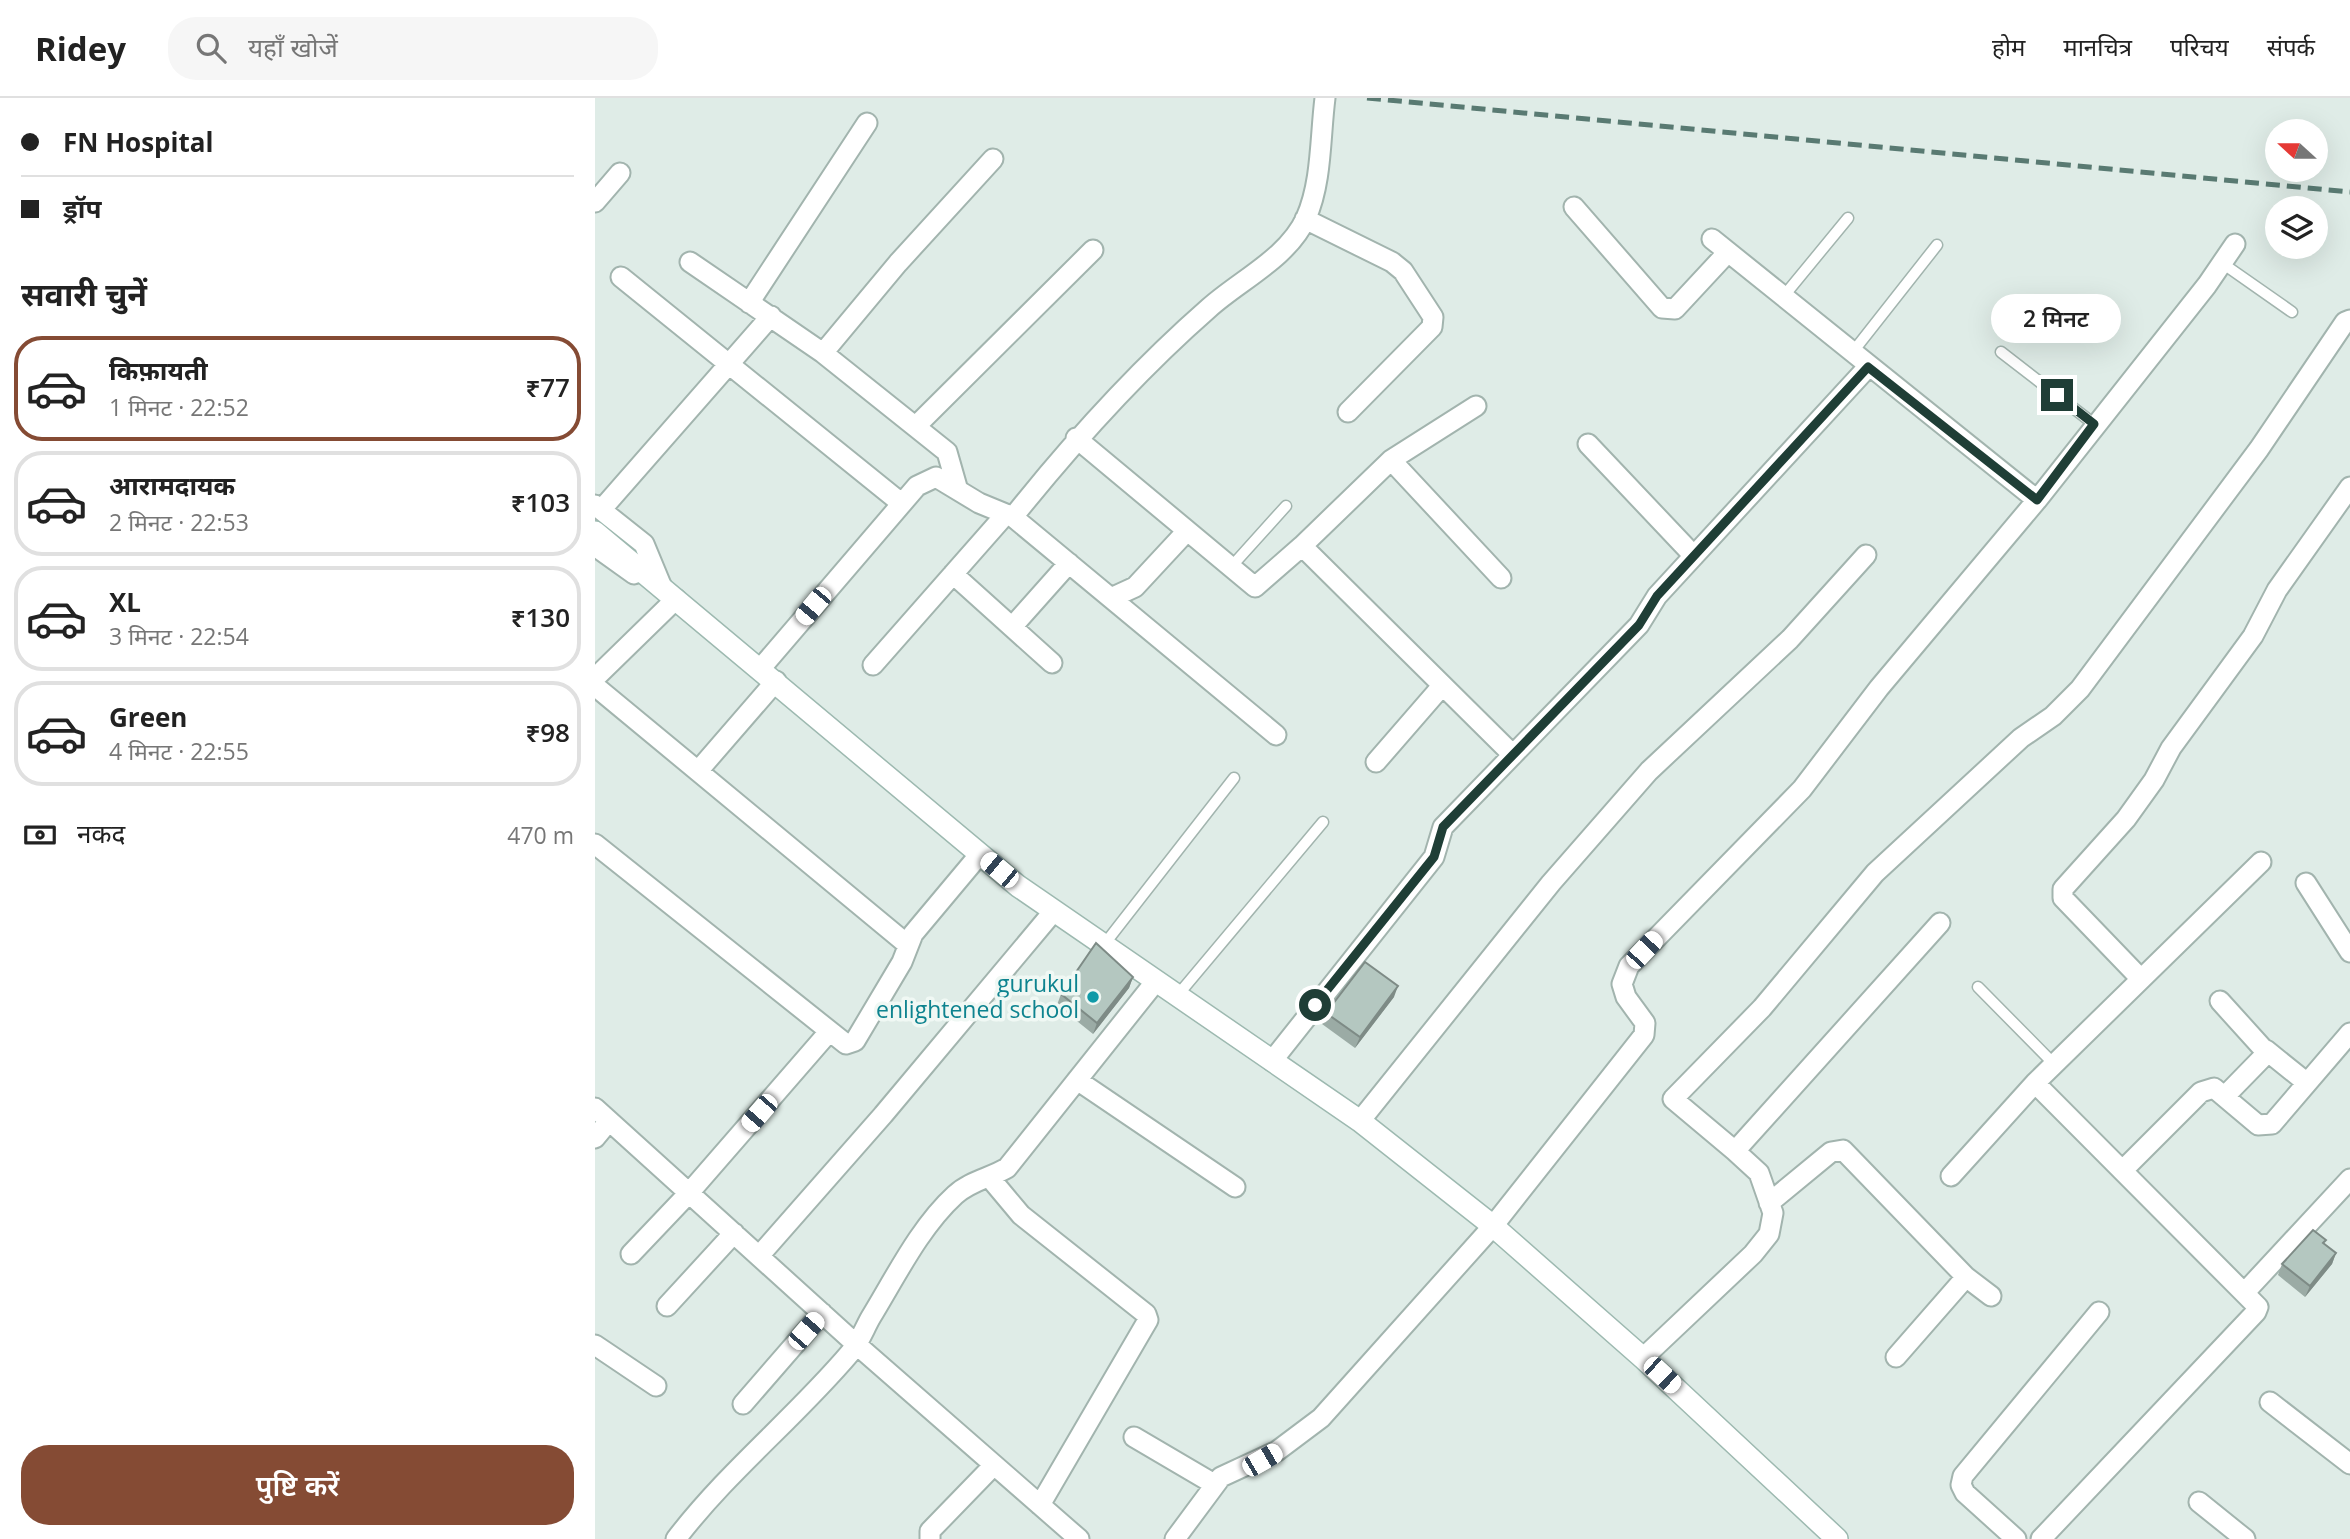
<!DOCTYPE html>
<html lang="hi">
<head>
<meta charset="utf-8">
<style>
  body { margin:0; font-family:"Open Sans","Noto Sans Devanagari",sans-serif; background:#f6f6f6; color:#222; height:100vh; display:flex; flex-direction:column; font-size:26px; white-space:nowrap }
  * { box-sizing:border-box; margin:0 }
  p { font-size:23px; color:#767676 }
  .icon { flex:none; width:38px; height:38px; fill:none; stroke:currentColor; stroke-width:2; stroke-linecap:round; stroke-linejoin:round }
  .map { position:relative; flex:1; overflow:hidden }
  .sheet { display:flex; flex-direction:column; background:#fff; width:595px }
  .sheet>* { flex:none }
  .banner { display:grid; align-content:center; height:154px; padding:0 21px; background:#fff }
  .needle { width:46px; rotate:291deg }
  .controls { position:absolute; left:1670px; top:21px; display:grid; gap:14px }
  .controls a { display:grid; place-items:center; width:63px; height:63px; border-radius:50%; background:#fff; box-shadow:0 7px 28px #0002; font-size:35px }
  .end { position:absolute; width:32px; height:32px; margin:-16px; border:9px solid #1f3e36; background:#fff; box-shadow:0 0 0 4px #fff }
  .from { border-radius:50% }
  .bubble { position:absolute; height:49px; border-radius:24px; background:#fff; box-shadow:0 7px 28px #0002; font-size:23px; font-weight:600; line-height:49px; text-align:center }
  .car { position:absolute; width:21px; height:42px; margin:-21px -10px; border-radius:9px; box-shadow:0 0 5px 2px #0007; background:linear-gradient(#fff 24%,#345 0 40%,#fff 0 76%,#345 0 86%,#fff 0) }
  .banner b { display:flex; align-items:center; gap:24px; height:66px; font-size:26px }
  .banner b+b { border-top:2px solid #e0e0e0 }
  .banner i { width:18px; height:18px; background:#222 }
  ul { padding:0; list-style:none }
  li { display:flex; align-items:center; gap:21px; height:105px; margin:0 14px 10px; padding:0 7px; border:4px solid #e0e0e0; border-radius:28px }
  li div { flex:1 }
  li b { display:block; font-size:26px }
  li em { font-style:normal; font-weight:600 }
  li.active { border-color:#854b34 }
  li>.icon { width:63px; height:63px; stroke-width:1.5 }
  h2 { padding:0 21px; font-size:32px; line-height:84px }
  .pay { display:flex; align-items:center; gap:18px; height:77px; padding:0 21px; font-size:26px }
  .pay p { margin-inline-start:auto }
  .cta { display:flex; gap:14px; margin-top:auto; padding:14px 21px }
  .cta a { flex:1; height:80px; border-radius:28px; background:#854b34; color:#fff; font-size:28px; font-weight:600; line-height:80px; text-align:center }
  header { display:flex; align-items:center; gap:42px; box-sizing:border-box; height:98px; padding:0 35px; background:#fff; border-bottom:2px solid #e0e0e0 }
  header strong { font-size:33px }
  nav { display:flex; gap:38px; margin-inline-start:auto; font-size:24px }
  .search { width:490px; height:63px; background:#f6f6f6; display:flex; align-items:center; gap:18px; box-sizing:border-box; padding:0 24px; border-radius:28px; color:#767676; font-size:26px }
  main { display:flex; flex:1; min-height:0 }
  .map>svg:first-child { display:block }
</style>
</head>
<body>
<header>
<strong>Ridey</strong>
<div class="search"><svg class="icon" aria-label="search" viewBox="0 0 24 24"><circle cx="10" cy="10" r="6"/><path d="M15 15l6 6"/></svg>यहाँ खोजें</div>
<nav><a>होम</a><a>मानचित्र</a><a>परिचय</a><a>संपर्क</a></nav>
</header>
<main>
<section class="sheet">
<div class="banner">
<b><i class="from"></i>FN Hospital</b>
<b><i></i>ड्रॉप</b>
</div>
<h2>सवारी चुनें</h2>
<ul>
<li class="active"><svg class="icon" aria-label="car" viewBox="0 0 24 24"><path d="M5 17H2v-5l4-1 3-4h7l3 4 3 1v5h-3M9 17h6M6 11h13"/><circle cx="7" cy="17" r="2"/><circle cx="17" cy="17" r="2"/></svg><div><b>किफ़ायती</b><p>1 मिनट · 22:52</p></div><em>₹77</em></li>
<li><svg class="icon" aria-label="car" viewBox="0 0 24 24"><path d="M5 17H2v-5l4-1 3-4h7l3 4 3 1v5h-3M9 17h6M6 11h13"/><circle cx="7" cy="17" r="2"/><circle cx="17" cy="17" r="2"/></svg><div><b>आरामदायक</b><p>2 मिनट · 22:53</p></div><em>₹103</em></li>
<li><svg class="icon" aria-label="car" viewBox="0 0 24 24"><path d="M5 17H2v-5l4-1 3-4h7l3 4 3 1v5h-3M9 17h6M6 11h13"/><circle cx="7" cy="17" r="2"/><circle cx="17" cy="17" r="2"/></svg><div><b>XL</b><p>3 मिनट · 22:54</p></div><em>₹130</em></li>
<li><svg class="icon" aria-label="car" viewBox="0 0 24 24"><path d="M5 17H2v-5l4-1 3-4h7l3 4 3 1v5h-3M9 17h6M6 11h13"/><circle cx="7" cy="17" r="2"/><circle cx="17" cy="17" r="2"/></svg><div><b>Green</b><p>4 मिनट · 22:55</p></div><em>₹98</em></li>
</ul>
<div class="pay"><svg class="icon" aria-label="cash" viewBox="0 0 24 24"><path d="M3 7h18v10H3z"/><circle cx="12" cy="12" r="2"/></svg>नकद<p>470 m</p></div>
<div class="cta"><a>पुष्टि करें</a></div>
</section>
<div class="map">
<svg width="1755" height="1441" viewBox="0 0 1755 1441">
  <rect width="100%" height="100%" fill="#dfece7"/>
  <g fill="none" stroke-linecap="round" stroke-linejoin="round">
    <defs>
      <path id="lane" d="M1627,165L1697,214
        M1188,199L1253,120
        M1406,254L1499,326
        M1257,255L1342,147
        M636,469L691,408
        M508,848L639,680
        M1383,889L1459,966
        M582,898L728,724"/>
      <path id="street" d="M0,104L25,75
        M979,109L1067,210L1080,211L1133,154
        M710,121L797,164L808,173L838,219L837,229L753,314
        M1117,141L1442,402
        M95,164L228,255L352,354L362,389
        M26,179L306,405
        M154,205L272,25
        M228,255L303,165L398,61
        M881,308L796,362L707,448L918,657
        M321,328L498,152
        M481,340L660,489L707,448
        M993,346L1099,458
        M796,362L906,480
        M0,407L49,446L66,487
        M6,412L176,218
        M418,419L681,637
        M0,448L39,476
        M358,476L457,565
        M516,500L540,489L592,433
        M417,529L474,465
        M278,567L411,416
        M166,570L322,388L341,379L384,405L418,419C478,344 542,273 614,210C645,182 693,160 711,120C727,84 725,39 730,0
        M0,580L81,501
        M0,588L313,847
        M781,664L847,588
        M103,673L181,583
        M0,746L251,946L260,943L307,864L318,836L385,756
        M1711,785L1755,854
        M1546,881L1468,800V791L1531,721L1559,682L1576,650L1658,538L1682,492L1755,389
        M1625,903L1672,955L1631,997
        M1671,952L1712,985
        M677,963L839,759L848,729L1044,527L1062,498L1273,269
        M482,982L640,1089
        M0,1010L262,1247L484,1441
        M765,1023L956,785L1054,673L1195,541L1271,457
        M0,1040L14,1023
        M1140,1053L1078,1001L1167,910L1280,775L1426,640L1458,618L1485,591L1664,351L1750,224L1755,222
        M1528,1072L1606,994L1619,990L1663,1027L1677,1026L1755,935
        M1356,1078L1440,985
        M395,1080L426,1117L551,1216L553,1222L445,1407
        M1174,1105L1236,1054L1248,1052L1371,1179L1396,1198
        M36,1156L94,1095L233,935
        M164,1158L288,1017L458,814
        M1651,1193L1755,1081
        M72,1208L139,1135
        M0,1247L61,1288
        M1301,1259L1371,1179
        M1048,1260L1158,1156L1174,1136L1178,1115L1164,1075L1140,1053L1345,825
        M1675,1304L1755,1366
        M148,1306L227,1215
        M539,1339L619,1386
        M1604,1404L1650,1441
        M81,1441C133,1373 200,1320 255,1255C265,1244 269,1231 276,1219C301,1178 325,1129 360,1097C375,1083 395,1080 412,1070L561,883
        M335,1441V1433L399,1367
        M580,1441L626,1379L682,1353L726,1320L898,1128L1049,937L1050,925L1031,899L1027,886L1034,868L1207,691L1284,590L1442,402L1612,187L1640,146
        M1421,1441L1370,1395L1366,1387L1368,1378L1504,1214
        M1446,1441L1661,1214L1663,1209L1440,985L1666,764"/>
      <path id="secondary" d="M0,434L423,788L765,1023L898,1128L1048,1260L1242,1441"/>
    </defs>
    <use href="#lane" stroke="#a2b4ae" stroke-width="13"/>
    <use href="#street" stroke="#a2b4ae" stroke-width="23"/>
    <use href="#secondary" stroke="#9db9b0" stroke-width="24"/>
    <use href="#lane" stroke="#fff" stroke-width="10"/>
    <use href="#street" stroke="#fff" stroke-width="19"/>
    <use href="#secondary" stroke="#fff" stroke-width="21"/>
    <path stroke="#597a72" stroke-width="5" stroke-dasharray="14 7" stroke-linecap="butt" d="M772,0L1755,94"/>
  </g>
  <path fill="#9baba5" d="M538,879L534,890L498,936L462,907L466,896Z
    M799,899L760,950L727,926L731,915Z
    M1729,1145L1741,1155L1737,1166L1710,1199L1683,1177L1687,1166Z"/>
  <path fill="#7e8b86" d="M538,879L534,890L498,936L502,925Z
    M803,888L799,899L760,950L765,939Z
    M1741,1155L1737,1166L1710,1199L1715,1188Z"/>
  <path fill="#b4c7c0" stroke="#7e8b86" stroke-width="2" d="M501,845L538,879L502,925L466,896Z
    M770,864L803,888L765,939L731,915Z
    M1718,1132L1731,1142L1728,1145L1741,1155L1715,1188L1687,1166Z"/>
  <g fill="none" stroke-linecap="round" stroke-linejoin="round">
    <path stroke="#1f3e36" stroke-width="9" d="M720,907L839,759L848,729L1044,527L1062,498L1273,269L1442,402L1499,326L1462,297"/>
  </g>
  <circle fill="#0f9aa8" stroke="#f0f8f4" stroke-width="2.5" cx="498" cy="899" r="7"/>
  <g text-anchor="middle" stroke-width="7" stroke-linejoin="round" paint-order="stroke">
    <g font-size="23" fill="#0d838f" stroke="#f0f8f4" text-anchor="end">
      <text x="484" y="894">gurukul<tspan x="484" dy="26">enlightened school</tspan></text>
    </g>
  </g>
</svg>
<div class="controls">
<a><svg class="needle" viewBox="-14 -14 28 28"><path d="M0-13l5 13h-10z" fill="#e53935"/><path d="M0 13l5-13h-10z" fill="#767676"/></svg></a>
<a><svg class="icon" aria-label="layers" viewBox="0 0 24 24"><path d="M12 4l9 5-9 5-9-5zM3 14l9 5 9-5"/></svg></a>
</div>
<i class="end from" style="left:720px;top:907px"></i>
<i class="end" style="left:1462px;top:297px"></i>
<div class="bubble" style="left:1396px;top:196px;width:130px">2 मिनट</div>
<i class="car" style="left:218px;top:508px;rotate:220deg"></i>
<i class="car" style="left:404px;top:772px;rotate:310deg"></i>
<i class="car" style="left:1049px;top:852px;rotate:43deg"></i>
<i class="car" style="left:164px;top:1015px;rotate:221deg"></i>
<i class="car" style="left:211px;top:1233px;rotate:41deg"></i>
<i class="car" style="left:1067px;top:1277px;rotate:133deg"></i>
<i class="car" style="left:667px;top:1362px;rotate:60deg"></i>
</div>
</main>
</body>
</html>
